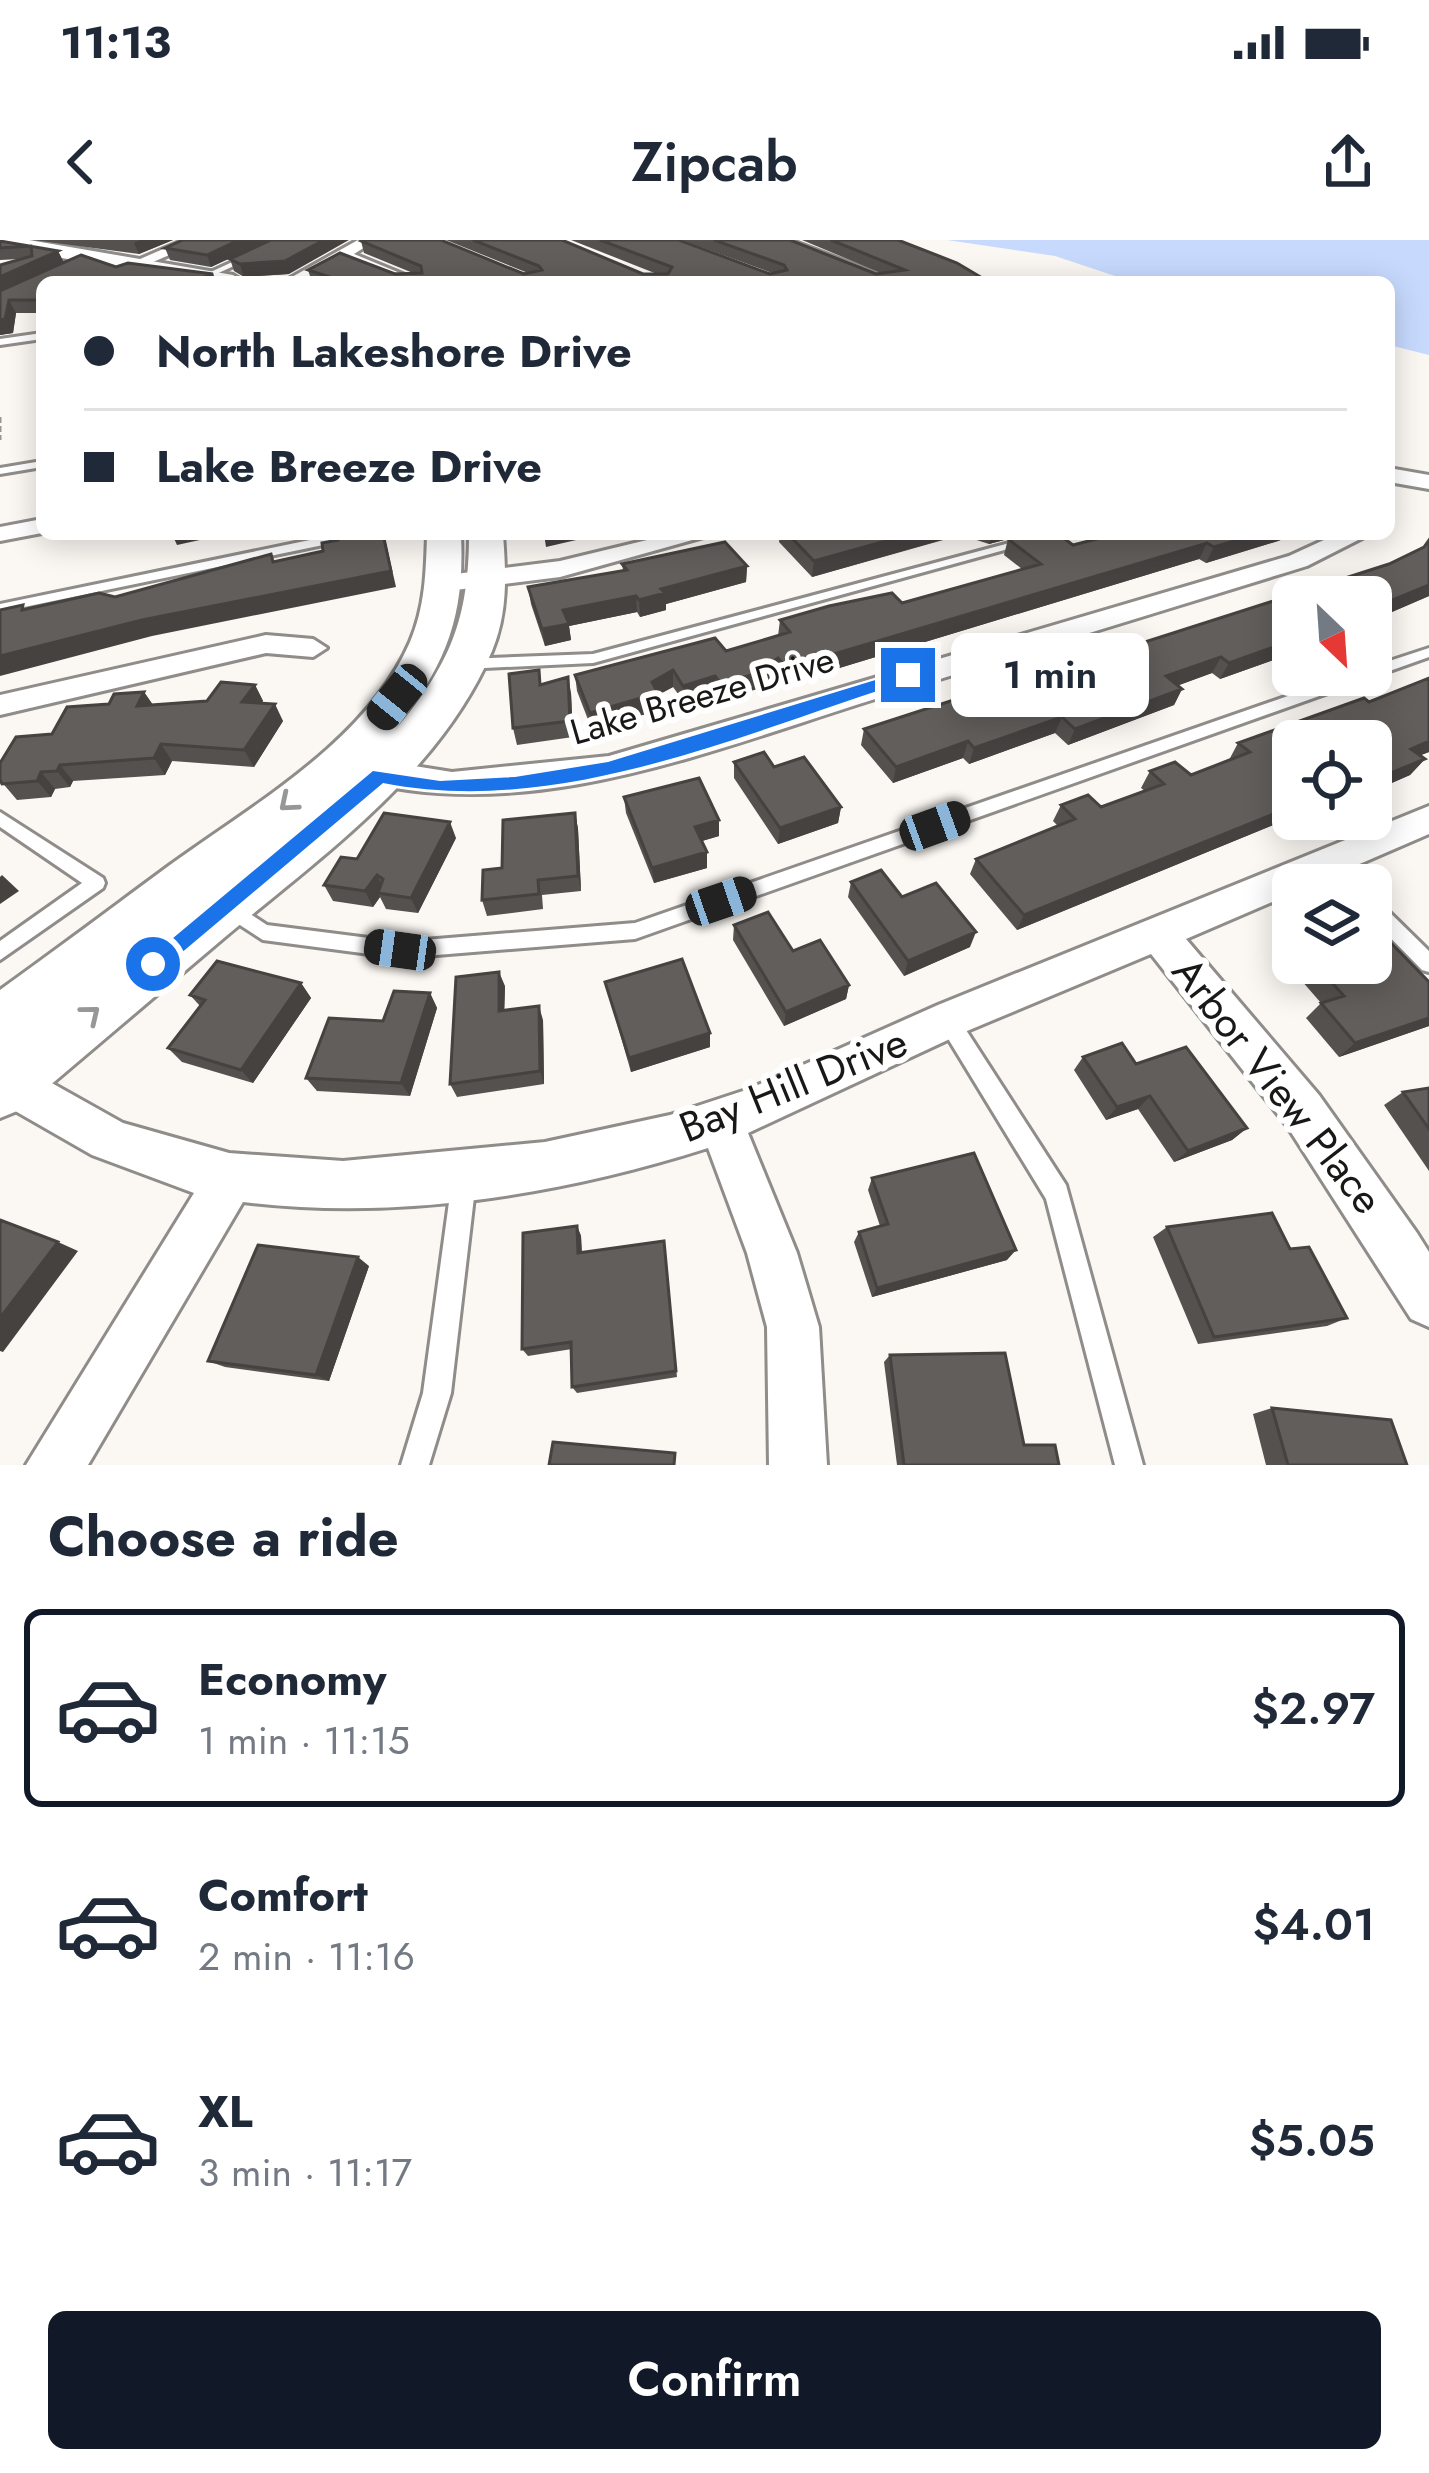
<!DOCTYPE html>
<html lang="en">
<head>
<meta charset="utf-8">
<style>
  body { margin:0; font-family:Jost,sans-serif; background:#f2f2f3; color:#1f2937; height:100vh; display:flex; flex-direction:column; font-size:45px; white-space:nowrap }
  * { box-sizing:border-box; margin:0 }
  p { font-size:39px; color:#747a83 }
  .icon { flex:none; width:66px; height:66px; fill:none; stroke:currentColor; stroke-width:2; stroke-linecap:round; stroke-linejoin:round }
  .map { position:relative; height:1225px; overflow:hidden }
  .sheet { display:flex; flex-direction:column; background:#fff; flex:1 }
  .sheet>* { flex:none }
  .guide { position:absolute; left:36px; top:36px; width:1359px; height:264px; border-radius:18px; box-shadow:0 6px 30px #0003; display:grid; align-content:center; height:264px; padding:0 48px; background:#fff }
  .needle { width:78px; rotate:155deg }
  .buttons { position:absolute; left:1272px; top:336px; display:grid; gap:24px }
  .buttons a { display:grid; place-items:center; width:120px; height:120px; border-radius:18px; background:#fff; box-shadow:0 6px 30px #0003; font-size:60px }
  .end { position:absolute; width:54px; height:54px; margin:-27px; border:15px solid #1a73e8; background:#fff; box-shadow:0 0 0 6px #fff }
  .from { border-radius:50% }
  .bubble { position:absolute; height:84px; border-radius:18px; background:#fff; box-shadow:0 6px 30px #0003; font-size:39px; font-weight:600; line-height:84px; text-align:center }
  .car { position:absolute; width:36px; height:72px; margin:-36px -18px; border-radius:15px; box-shadow:0 0 9px 3px #0007; background:linear-gradient(#222 24%,#8ab4d8 0 40%,#222 0 76%,#8ab4d8 0 86%,#222 0) }
  .guide b { display:flex; align-items:center; gap:42px; height:114px; font-size:45px }
  .guide b+b { border-top:3px solid #e0e1e3 }
  .guide i { width:30px; height:30px; background:#1f2937 }
  ul { padding:0; list-style:none }
  li { display:flex; align-items:center; gap:36px; height:198px; margin:0 24px 18px; padding:0 24px; border:6px solid transparent; border-radius:18px }
  li div { flex:1 }
  li b { display:block; font-size:45px }
  li em { font-style:normal; font-weight:600 }
  li.selected { border-color:#111827 }
  li>.icon { width:108px; height:108px; stroke-width:1.5 }
  h2 { padding:0 48px; font-size:54px; line-height:144px }
  .button { display:flex; gap:24px; margin-top:auto; padding:24px 48px }
  .button a { flex:1; height:138px; border-radius:18px; background:#111827; color:#fff; font-size:48px; font-weight:600; line-height:138px; text-align:center }
  .status { display:flex; justify-content:space-between; align-items:center; height:84px; padding:0 60px; background:#fff; direction:ltr }
  .status svg { height:33px; fill:currentColor }
  header { display:flex; justify-content:space-between; align-items:center; height:156px; padding:0 48px; background:#fff; font-size:54px; font-weight:600 }
  .map>svg:first-child { display:block }
</style>
</head>
<body>
<div class="status"><b>11:13</b><svg viewBox="0 0 49 12"><path d="M0 12V9h3v3zM5 12V6h3v6zM10 12V3h3v9zM15 12V0h3v12zM26 1h20v11H26zM47 4h2v5h-2z"/></svg></div>
<header><svg class="icon" aria-label="back" viewBox="0 0 24 24"><path d="M15 5l-7 7 7 7"/></svg>Zipcab<svg class="icon" aria-label="share" viewBox="0 0 24 24"><path d="M12 15V3M7 8l5-5 5 5M5 13v7h14v-7"/></svg></header>
<div class="map">
<svg width="1429" height="1225" viewBox="0 0 1429 1225">
  <rect width="100%" height="100%" fill="#fbf8f4"/>
  <path fill="#c7dafe" d="M947,0H1429V115L1389,105V42H1133L1055,16Z"/>
  <g fill="none" stroke-linecap="round" stroke-linejoin="round">
    <defs>
      <path id="lane" d="M280,0H290L199,42H189Z
        M42,93V99L0,105V99Z
        M42,221V227L0,234V228Z
        M339,294H363L357,298L0,372V364Z
        M1043,294H1063L593,423L464,429L457,424L464,419L593,414Z
        M1429,408V417L635,699L400,718L263,700L220,672L218,667L220,662L227,659L267,685L400,702L635,683L1348,435H1371V427Z
        M0,572L103,638L105,643L103,648L0,720V701L82,643L0,587Z
        M1328,615L1334,617L1359,645H1339L1319,622L1322,617Z
        M1371,658L1378,661L1429,711V732L1422,730L1371,678Z
        M948,771L955,773L1066,945L1143,1225H1115L1046,959L941,787L938,780L941,773Z
        M464,928L472,932L476,940L451,1153L429,1225H401L423,1153L452,940L456,932Z"/>
      <path id="street" d="M184,0H204L123,35L110,32Z
        M358,0H376L354,14L422,42H400L343,20L303,42H283Z
        M770,0H790L899,42H876Z
        M1389,228L1429,235V249L1389,242Z
        M42,279V293L0,301V287Z
        M672,294H714L560,337L447,351L434,343L447,335L560,321Z
        M1337,294H1370L1307,326C1167,369 1028,412 888,455C714,508 529,590 346,537L341,529L358,517L452,532L609,516L1289,316Z
        M266,395L313,399L327,408L313,417L266,413L0,475V455Z
        M1429,566V594L1311,645H1293V653L1186,699L1319,855L1417,993L1429,1012V1087L1411,1079L1287,886L1151,714L967,791L748,893L797,1013L819,1087L827,1225H769L767,1087L747,1013L708,908C561,955 397,981 243,962L88,1225H26L194,953L92,915L10,868L0,860V814L123,883L229,913L343,921L545,902L670,875L749,849L938,765Z"/>
      <path id="secondary" d="M0,0H29L233,35L244,42H196L0,7Z
        M427,294H461C465,378 446,424 395,490C450,425 469,379 469,294H503C506,335 508,372 492,411C441,532 322,616 225,697C157,754 90,812 22,869L0,878V750C57,709 113,667 170,625C254,564 367,501 410,402C425,367 426,332 427,294Z"/>
    </defs>
    <use href="#lane" stroke="#8f8c89" stroke-width="6"/>
    <use href="#street" stroke="#8f8c89" stroke-width="6"/>
    <use href="#secondary" stroke="#8f8c89" stroke-width="6"/>
    <path stroke="#979492" stroke-width="3" stroke-dasharray="6 3" stroke-linecap="butt" d="M0,177V200"/>
    <use href="#lane" fill="#fff" fill-rule="evenodd"/>
    <use href="#street" fill="#fff" fill-rule="evenodd"/>
    <use href="#secondary" fill="#fff" fill-rule="evenodd"/>
  </g>
  <path fill="#54514e" d="M33,0H173L139,14Z
    M269,0L211,27L170,20L165,8Z
    M446,0H562L643,34H657L571,0H679L770,34L772,33L682,0H790L876,34L881,33L802,0H898L989,42H312L308,30L413,33L364,13L361,1L528,33Z
    M0,1L58,11L64,23L213,34L216,42H42V73H16L13,93L0,95L20,19L0,20Z
    M230,19L289,34L244,37L234,31Z
    M780,294H1026L989,304L961,295L812,337L779,302Z
    M1116,294H1296L1278,301L1206,323L1199,319L813,436L782,442L776,434L757,449L721,460L715,453L684,462L673,447L658,455L659,470L592,490L577,451L575,435L726,411L778,396L780,380L902,363L1022,329L1004,315L1008,299L1073,305Z
    M1429,299V356L1371,381V357H1293V413L1220,439L1212,433L1178,445L1182,449L1174,465L1068,505L1055,493L969,524L963,518L893,543L861,505L864,489L1043,431L1051,439L1104,421L1107,414L1389,324L1424,307Z
    M622,324L747,326L746,342L666,364V370L640,377L637,372L569,386L571,400L545,406L531,364L528,347L623,330Z
    M1429,438V512L1420,515L1425,519L1410,535L1371,552V501H1293V577L1017,690L970,634L976,619L1058,586L1053,581L1061,565L1088,555L1101,567L1145,551L1141,548L1150,531L1175,522L1191,535L1229,520L1238,503L1364,458L1369,462Z
    M541,444L571,453L573,497L517,505L513,488Z
    M255,445L263,461L261,463L283,481L254,527L172,521L165,535L73,541L70,547L55,549L51,557L17,560L0,540L52,494L109,464L144,452L153,465L207,461Z
    M734,522L774,527L841,567L838,583L778,604L734,538Z
    M624,557L719,580V596L702,601L707,628L654,643L626,573Z
    M575,573L578,589L581,651L542,655L543,669L487,676L482,660L502,628Z
    M456,598L418,673L386,669L380,657L373,667L333,661L324,645L357,619Z
    M851,642L902,657L970,707L904,736L848,657Z
    M734,685L793,711L849,745L846,759L784,786L733,700Z
    M1316,725L1429,742V786L1339,817L1306,778L1321,763L1301,740Z
    M605,742L710,793V807L631,832Z
    M301,743L311,758L253,843L182,822L168,808L200,766L190,755Z
    M505,746L504,770L543,780L544,844L457,857L450,844Z
    M430,753L437,768L410,856L317,851L306,838L383,781Z
    M1083,817L1136,824L1247,888L1232,900L1174,922L1138,869L1106,880L1074,830Z
    M1429,848V931L1384,865L1403,852Z
    M872,938L1007,1020L872,1057L854,1002L859,992L880,986L868,950Z
    M577,986L581,996L582,1013L664,1001L677,1137L577,1153L572,1147V1109L528,1116L522,1109Z
    M1167,987L1290,1009L1347,1078L1327,1086L1198,1104L1153,997Z
    M369,1026L329,1141L225,1127L208,1121Z
    M890,1115L1024,1205L1059,1225H897L884,1122Z
    M1272,1168L1407,1225H1266L1253,1174Z"/>
  <path fill="#454240" d="M140,0H173L139,14L134,3Z
    M239,0H269L211,27L207,15Z
    M324,0H349L289,34L244,37L240,24Z
    M58,11L64,23L0,53V37Z
    M213,34L216,42H191Z
    M9,60L16,73L13,93L0,95V80Z
    M172,294H227L177,305Z
    M384,294L396,347L152,396L0,436V416Z
    M544,294H602L546,307Z
    M911,294H962L812,337L814,321Z
    M992,294H1026L989,304Z
    M1258,294H1296L1278,301L1206,323L1214,307Z
    M1207,303L1199,319L813,436L782,442L784,425Z
    M747,326L746,342L666,364V370L640,377L639,360L661,349Z
    M1429,345V356L1371,381V369Z
    M636,356L637,372L569,386L571,400L545,406L542,389L563,370Z
    M1293,400V413L1220,439L1229,423Z
    M1221,417L1212,433L1158,453L1166,436Z
    M778,418L776,434L757,449L721,460V444Z
    M673,430V447L658,455L659,470L592,490L590,473Z
    M715,436V453L684,462L683,446Z
    M568,437L571,453L573,497L570,481Z
    M255,445L263,461L251,478L242,462Z
    M1182,449L1174,465L1068,505L1075,489Z
    M144,452L155,468L137,466Z
    M275,464L283,481L254,527L244,510Z
    M1062,477L1055,493L969,524L974,508Z
    M968,501L963,518L893,543L896,527Z
    M1429,501V512L1397,525L1411,509Z
    M161,504L172,521L165,535L154,518Z
    M1425,519L1410,535L1371,552V541Z
    M60,525L73,541L70,547L57,531Z
    M41,532L55,549L51,557L37,541Z
    M1293,566V577L1017,690L1024,675Z
    M841,567L838,583L778,604L780,588Z
    M575,573L578,589L581,651L578,636Z
    M719,580V596L695,603V587Z
    M450,582L456,598L418,673L411,658Z
    M707,612V628L654,643L652,628Z
    M2,635L19,651L0,664V637Z
    M377,635L384,651L378,653L380,657L373,667L365,651Z
    M976,692L970,707L904,736L908,721Z
    M499,732L505,746L504,785L499,771Z
    M301,743L311,758L253,843L241,830Z
    M849,745L846,759L784,786L786,772Z
    M430,753L437,768L410,856L401,843Z
    M539,766L543,780L544,844L540,831Z
    M1429,778V786L1339,817L1355,803Z
    M710,793V807L631,832L629,818Z
    M1150,856L1138,869L1106,880L1117,867Z
    M1247,888L1232,900L1174,922L1188,911Z
    M577,986L581,996L582,1023L578,1013Z
    M58,1002L78,1011L3,1112L0,1111V1078Z
    M1016,1010L1007,1020L872,1057L877,1048Z
    M358,1017L369,1026L329,1141L316,1135Z"/>
  <path fill="#625e5b" stroke="#454240" stroke-width="3" d="M183,0H239L207,15L165,8Z
    M271,0H324L285,21L240,24L230,19Z
    M363,0H441L524,34L542,30L539,26L473,0H562L643,34H668L672,27L600,0H679L770,34L787,30L784,25L714,0H790L876,34L905,30L831,0H898L957,23L989,42H345L308,30L340,13L395,34L422,33L421,26L361,1Z
    M0,1L58,11L0,37V25L32,16L31,6L0,8Z
    M81,15L116,27L128,23L213,34L191,42H42V57L38,60H9L5,79L0,80V51Z
    M336,294H383L391,331L142,380L0,416V370L23,365L22,370L99,353L115,357L271,314L273,322L323,311L322,303L338,300Z
    M788,294H911L814,321Z
    M1027,294H1058L1073,305L1116,294H1258L1214,307L1207,303L814,420L784,425L778,418L758,433L721,444L715,436L683,446L673,430L652,442L658,453L590,473L575,435L715,398L726,411L790,392L780,380L829,366L892,353L902,363L1041,324L1008,299Z
    M1429,300V345L1371,369V357H1293V400L1229,423L1221,417L1166,436L1182,449L1075,489L1062,477L974,508L968,501L896,527L864,489L1043,431L1051,439L1112,418L1107,414L1389,324L1424,307Z
    M725,302L747,326L661,349L665,353L639,360L636,356L563,370L569,384L542,389L528,347L627,330L622,324Z
    M539,430L540,445L568,437L570,481L513,488L509,434Z
    M1429,438V501L1411,509L1425,519L1371,541V501H1293V566L1024,675L976,619L1075,579L1061,565L1088,555L1101,567L1164,544L1150,531L1175,522L1191,535L1250,512L1238,503L1364,458L1369,462Z
    M221,442L255,445L242,462L275,464L244,510L161,504L154,518L60,525L57,531L41,532L37,541L2,544L0,540V523L16,497L52,494L67,467L109,464L114,454L144,452L137,466L207,461Z
    M764,512L774,527L804,517L841,567L780,588L734,522Z
    M699,538L719,580L695,587L707,612L652,628L624,557Z
    M384,573L450,582L411,658L378,653L383,639L377,635L365,651L324,645L341,617L357,619Z
    M575,573L578,636L538,640L539,654L482,660L483,630L502,628L503,580Z
    M881,630L902,657L936,643L976,692L908,721L851,642Z
    M768,672L793,711L820,700L849,745L786,772L734,685Z
    M1390,702L1429,742V778L1355,803L1321,763L1344,756L1316,725L1324,723H1371V708Z
    M682,719L710,793L629,818L605,742Z
    M217,721L301,743L241,830L168,808L205,760L190,755Z
    M499,732V771L539,766L540,831L450,844L456,737Z
    M394,751L430,753L401,843L306,838L329,778L383,781Z
    M1122,803L1136,824L1186,807L1247,888L1188,911L1150,856L1117,867L1083,817Z
    M1429,848V889L1403,852Z
    M974,913L1016,1010L877,1048L859,992L888,984L872,938Z
    M1272,973L1290,1009L1309,1007L1347,1078L1214,1097L1167,987Z
    M0,980L58,1002L0,1078Z
    M577,986L578,1013L664,1001L676,1131L572,1147L571,1102L522,1109L523,993Z
    M258,1005L358,1017L316,1135L208,1121Z
    M1005,1113L1024,1205H1055L1059,1225H904L890,1115Z
    M1272,1168L1391,1180L1407,1225H1288Z
    M553,1202L675,1213L674,1225H549Z"/>
  <defs><path id="oneway-chevron" d="M-2-3.5L2.5 0L-2 3.5" fill="none" stroke-width="1.6" stroke-linecap="round" stroke-linejoin="round" transform="scale(3)"/></defs>
  <g stroke="#989797">
    <use href="#oneway-chevron" transform="translate(288 563) rotate(140)"/>
    <use href="#oneway-chevron" transform="translate(91 774) rotate(-39)"/>
  </g>
  <path fill="#1a73e8" d="M908,430L914,439C745,492 562,578 383,543L161,730H145L142,724L373,531L440,541L515,537L608,522Z"/>
  <g text-anchor="middle" stroke-width="12" stroke-linejoin="round" paint-order="stroke">
    <g font-size="36" fill="#191817" stroke="#fff">
      <text transform="translate(702 455) rotate(-16)" y="13">Lake Breeze Drive</text>
    </g>
    <g font-size="42" fill="#191817" stroke="#fff">
      <text transform="translate(793 844) rotate(-22)" y="15">Bay Hill Drive</text>
      <text transform="translate(1278 845) rotate(52)" y="15">Arbor View Place</text>
    </g>
  </g>
</svg>
<div class="buttons">
<a><svg class="needle" viewBox="-14 -14 28 28"><path d="M0-13l5 13h-10z" fill="#e53935"/><path d="M0 13l5-13h-10z" fill="#747a83"/></svg></a>
<a><svg class="icon" aria-label="locate" viewBox="0 0 24 24"><circle cx="12" cy="12" r="6"/><path d="M12 2v4M12 18v4M2 12h4M18 12h4"/></svg></a>
<a><svg class="icon" aria-label="layers" viewBox="0 0 24 24"><path d="M12 4l9 5-9 5-9-5zM3 14l9 5 9-5"/></svg></a>
</div>
<i class="end from" style="left:153px;top:724px"></i>
<i class="end" style="left:908px;top:435px"></i>
<div class="bubble" style="left:951px;top:393px;width:198px">1 min</div>
<i class="car" style="left:397px;top:457px;rotate:219deg"></i>
<i class="car" style="left:935px;top:586px;rotate:70deg"></i>
<i class="car" style="left:721px;top:661px;rotate:71deg"></i>
<i class="car" style="left:400px;top:710px;rotate:278deg"></i>
<div class="guide">
<b><i class="from"></i>North Lakeshore Drive</b>
<b><i></i>Lake Breeze Drive</b>
</div>
</div>
<section class="sheet">
<h2>Choose a ride</h2>
<ul>
<li class="selected"><svg class="icon" aria-label="car" viewBox="0 0 24 24"><path d="M5 17H2v-5l4-1 3-4h7l3 4 3 1v5h-3M9 17h6M6 11h13"/><circle cx="7" cy="17" r="2"/><circle cx="17" cy="17" r="2"/></svg><div><b>Economy</b><p>1 min · 11:15</p></div><em>$2.97</em></li>
<li><svg class="icon" aria-label="car" viewBox="0 0 24 24"><path d="M5 17H2v-5l4-1 3-4h7l3 4 3 1v5h-3M9 17h6M6 11h13"/><circle cx="7" cy="17" r="2"/><circle cx="17" cy="17" r="2"/></svg><div><b>Comfort</b><p>2 min · 11:16</p></div><em>$4.01</em></li>
<li><svg class="icon" aria-label="car" viewBox="0 0 24 24"><path d="M5 17H2v-5l4-1 3-4h7l3 4 3 1v5h-3M9 17h6M6 11h13"/><circle cx="7" cy="17" r="2"/><circle cx="17" cy="17" r="2"/></svg><div><b>XL</b><p>3 min · 11:17</p></div><em>$5.05</em></li>
</ul>
<div class="button"><a>Confirm</a></div>
</section>
</body>
</html>
